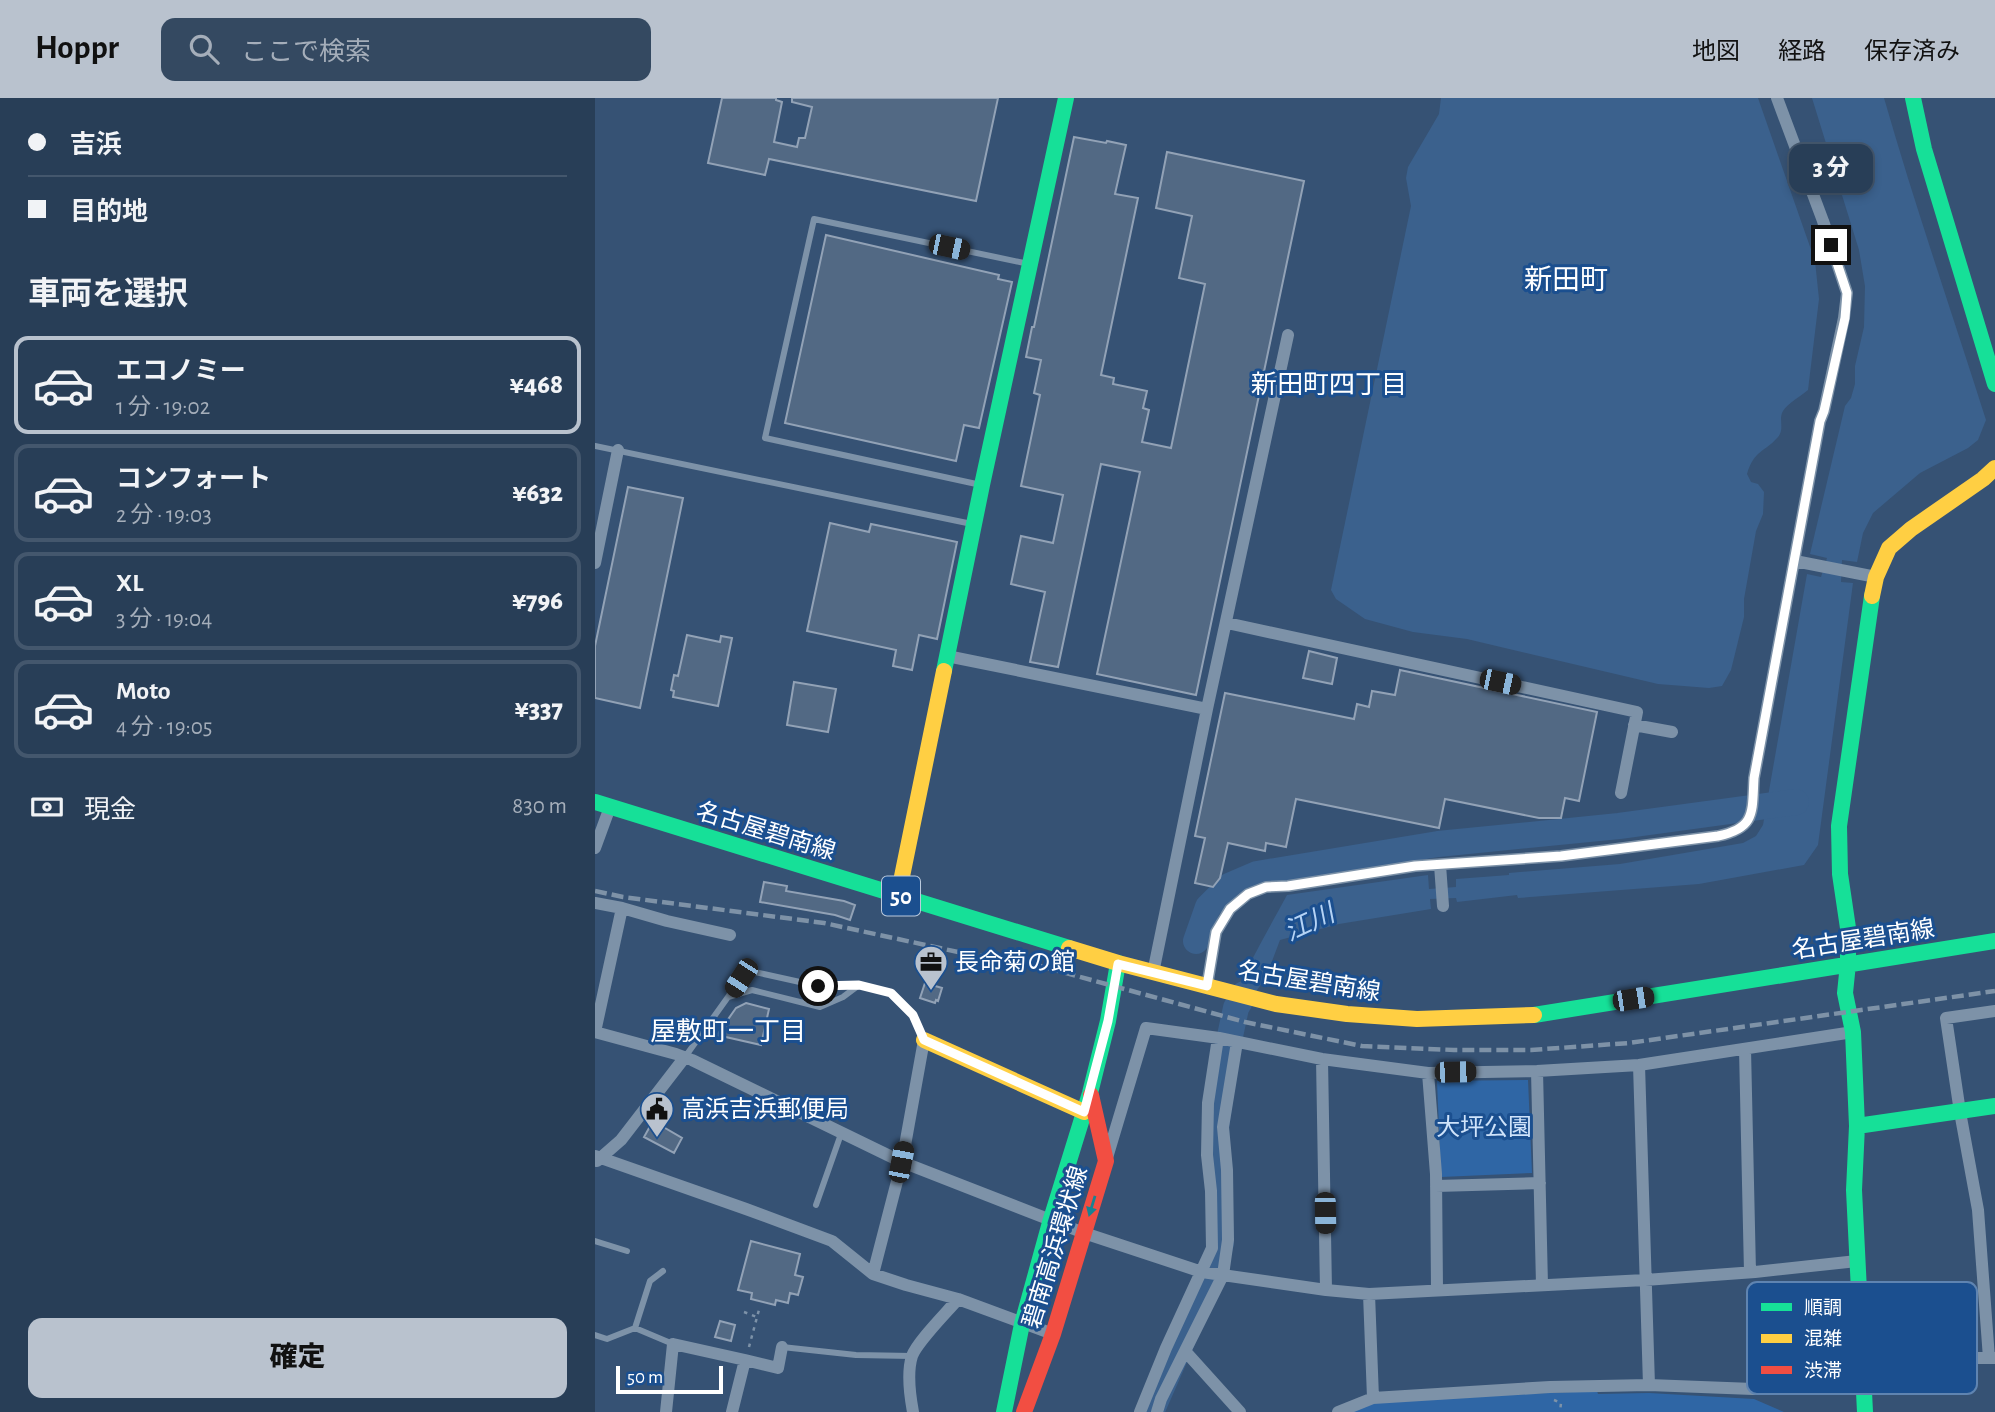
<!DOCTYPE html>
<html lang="ja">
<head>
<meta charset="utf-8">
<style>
  body { margin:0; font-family:"Alegreya Sans","Noto Sans JP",sans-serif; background:#344961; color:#f1f3f6; height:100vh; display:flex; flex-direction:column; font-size:26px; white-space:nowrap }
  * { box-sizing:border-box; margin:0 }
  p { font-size:23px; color:#a5aeba }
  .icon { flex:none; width:38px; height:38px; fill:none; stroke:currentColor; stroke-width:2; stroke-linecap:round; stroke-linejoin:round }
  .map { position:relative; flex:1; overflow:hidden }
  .panel { display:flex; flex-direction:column; background:#283e57; width:595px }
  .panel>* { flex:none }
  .banner { display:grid; align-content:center; height:154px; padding:0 28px; background:#283e57 }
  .scale { position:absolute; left:21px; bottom:18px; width:107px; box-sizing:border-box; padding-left:7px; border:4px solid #fff; border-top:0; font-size:19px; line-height:24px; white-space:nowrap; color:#fff; -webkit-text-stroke:5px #1b4f8f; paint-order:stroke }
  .end { position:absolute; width:32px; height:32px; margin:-16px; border:9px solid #fff; background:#111; box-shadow:0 0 0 4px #111 }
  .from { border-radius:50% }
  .bubble { position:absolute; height:49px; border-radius:14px; background:#283e57; box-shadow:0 4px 10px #0003,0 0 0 2px #44576d; font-size:23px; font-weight:800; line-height:49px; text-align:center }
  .car { position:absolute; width:21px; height:42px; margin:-21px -10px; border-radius:9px; box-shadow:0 0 5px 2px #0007; background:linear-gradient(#222 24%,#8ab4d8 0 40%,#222 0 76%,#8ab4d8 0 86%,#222 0) }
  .banner b { display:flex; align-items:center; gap:24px; height:66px; font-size:26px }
  .banner b+b { border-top:2px solid #44576d }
  .banner i { width:18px; height:18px; background:#f1f3f6 }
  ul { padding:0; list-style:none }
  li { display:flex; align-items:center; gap:21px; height:98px; margin:0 14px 10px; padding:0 14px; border:4px solid #44576d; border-radius:14px }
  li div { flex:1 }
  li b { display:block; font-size:26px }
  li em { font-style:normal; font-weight:800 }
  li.selected { border-color:#b9c2ce }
  li>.icon { width:63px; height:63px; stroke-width:1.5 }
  h2 { padding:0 28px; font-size:32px; line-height:84px }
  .pay { display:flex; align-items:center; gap:18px; height:77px; padding:0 28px; font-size:26px }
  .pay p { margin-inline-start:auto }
  .primary-button { display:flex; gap:14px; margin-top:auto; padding:14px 28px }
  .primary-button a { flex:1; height:80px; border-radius:14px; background:#b9c2ce; color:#111; font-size:28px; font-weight:800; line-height:80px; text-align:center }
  header { display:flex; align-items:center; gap:42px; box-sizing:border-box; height:98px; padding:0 35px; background:#b9c2ce; color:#111 }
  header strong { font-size:33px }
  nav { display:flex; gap:38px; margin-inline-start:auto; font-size:24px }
  .search { width:490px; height:63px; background:#344961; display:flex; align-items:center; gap:18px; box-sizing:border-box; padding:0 24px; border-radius:14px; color:#a5aeba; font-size:26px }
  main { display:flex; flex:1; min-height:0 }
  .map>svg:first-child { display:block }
</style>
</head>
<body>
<header>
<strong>Hoppr</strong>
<div class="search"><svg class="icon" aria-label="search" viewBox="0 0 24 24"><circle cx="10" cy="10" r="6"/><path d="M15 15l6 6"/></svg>ここで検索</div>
<nav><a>地図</a><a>経路</a><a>保存済み</a></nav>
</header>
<main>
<section class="panel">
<div class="banner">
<b><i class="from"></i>吉浜</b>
<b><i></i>目的地</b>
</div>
<h2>車両を選択</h2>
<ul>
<li class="selected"><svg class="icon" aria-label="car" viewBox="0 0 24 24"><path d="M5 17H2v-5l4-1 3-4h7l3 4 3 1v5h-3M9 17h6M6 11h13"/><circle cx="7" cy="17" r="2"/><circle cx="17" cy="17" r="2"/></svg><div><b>エコノミー</b><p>1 分 · 19:02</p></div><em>¥468</em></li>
<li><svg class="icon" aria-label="car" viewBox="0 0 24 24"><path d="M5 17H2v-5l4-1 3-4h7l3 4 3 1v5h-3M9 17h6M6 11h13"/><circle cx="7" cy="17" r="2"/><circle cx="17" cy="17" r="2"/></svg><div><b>コンフォート</b><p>2 分 · 19:03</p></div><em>¥632</em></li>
<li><svg class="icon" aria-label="car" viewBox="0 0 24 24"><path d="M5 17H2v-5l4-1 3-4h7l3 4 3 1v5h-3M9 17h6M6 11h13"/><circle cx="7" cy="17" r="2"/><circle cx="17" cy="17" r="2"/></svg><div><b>XL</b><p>3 分 · 19:04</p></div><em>¥796</em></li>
<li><svg class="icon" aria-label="car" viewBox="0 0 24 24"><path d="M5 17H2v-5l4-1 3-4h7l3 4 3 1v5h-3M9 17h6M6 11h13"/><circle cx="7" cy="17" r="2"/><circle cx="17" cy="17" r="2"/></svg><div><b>Moto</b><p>4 分 · 19:05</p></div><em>¥337</em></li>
</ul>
<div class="pay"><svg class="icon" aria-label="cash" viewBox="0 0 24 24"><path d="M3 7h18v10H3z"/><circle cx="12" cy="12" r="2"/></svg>現金<p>830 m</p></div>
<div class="primary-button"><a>確定</a></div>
</section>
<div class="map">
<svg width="1400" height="1314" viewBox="0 0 1400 1314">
  <rect width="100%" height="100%" fill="#365274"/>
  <path fill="#2f66a5" d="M933,982L937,1075L846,1079L842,983Z
    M1002,1293L1003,1296L1054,1295L1159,1301L1189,1314H751L778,1304L810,1301Z"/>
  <path fill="#3b618d" d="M846,0H1163L1220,163L1224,201L1213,292C1206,298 1193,305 1188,313C1183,321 1190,331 1183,339C1170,354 1159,352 1152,376L1156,384L1163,386L1169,394L1168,416L1161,433L1149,501V519L1136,572L1127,588L1114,590L1063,586L872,541L818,534L770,521L741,501L736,492L816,108L811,80L813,69L844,16Z
    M1217,0H1289C1320,108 1357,215 1391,322L1383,342L1373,350L1325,375L1278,415L1268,435L1262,464L1247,462L1246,484L1258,485L1223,747L1209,767L1104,786L923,800L922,797L862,804L861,800L835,801L836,811L744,826L685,842L671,879L649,911L641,931L629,928C643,882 669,840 692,797L833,777L834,791L861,789V781L914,777V775L1025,766L1148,745L1161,738L1168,727L1212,476L1226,479L1232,460L1215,456L1250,308L1256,300L1260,286V268L1269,229L1270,188L1264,152Z"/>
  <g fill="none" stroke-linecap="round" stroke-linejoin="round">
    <path stroke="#3b618d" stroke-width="26" d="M601,843L613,809L634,788L662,776L843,746L1024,728L1201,704
      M556,1314L619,1170L626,1145L621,1030L632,952L641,910L649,896"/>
  </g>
  <path fill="#526984" stroke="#92a2b6" stroke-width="2" d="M127,0H181V2L187,4L179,44L202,49L204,40H210L217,9L197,4V0H403L381,103L174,61L170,77L113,65Z
    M479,39L511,45L512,43L531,47L520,96L543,100L506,277L519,280L518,286L552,293L548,310L554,312L547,344L576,350L610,186L584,180L597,118L561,110L572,54L709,83L601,597L502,576L545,374L506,366L463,569L435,564L450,494L416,486L426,438L458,445L468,397L426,388L445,297L439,295L446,262L431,259L437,229H439Z
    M231,137L404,177L403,181L417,184L384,330L369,327L361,363L190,325Z
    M33,389L88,400L45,610L0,600V548Z
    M235,425L274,434L276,426L362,444L342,541L324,537L317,572L298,568L301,552L212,533Z
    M92,537L125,544L126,538L137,540L123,608L78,599L79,593L76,592L79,577L83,578Z
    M714,553L742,560L737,586L708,580Z
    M805,572L1002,614L984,703L970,700L966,720H944L850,701L844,730L701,701L691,749L671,745L670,753L633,745L625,780L618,789L600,785L610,740L600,738L630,595L759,621L762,606L774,609L777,593L800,597Z
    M199,584L241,591L233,634L192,627Z
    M169,784L192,788L191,793L249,803L260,807L255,822L240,817L165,804Z
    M330,885L347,890L343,903L341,902L340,905L325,900Z
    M151,905L174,911L166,947L122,937L141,910Z
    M58,1023L87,1040L79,1055L49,1039Z
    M156,1143L205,1156L200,1177L208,1179L203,1197L195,1195L193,1205L181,1202L180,1207L156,1201L157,1195L143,1192Z
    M125,1223L140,1227L136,1243L120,1239Z"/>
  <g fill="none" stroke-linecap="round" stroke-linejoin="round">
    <path stroke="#7d92a8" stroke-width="2.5" stroke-dasharray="3.5 5" stroke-linecap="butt" d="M149,1214L162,1219
      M154,1249L165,1208
      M959,1302L966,1305L965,1314"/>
    <path stroke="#7d92a8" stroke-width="6" d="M0,348L377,426
      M386,387L170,340L219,121L434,166
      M133,899L146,880L160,874L223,888L262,887
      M90,959L133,899L157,892L225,909L248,899L264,887L296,895L318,917L329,942
      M221,1107L246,1036
      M0,1143L32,1153
      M40,1230L55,1183L68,1173
      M0,1237L12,1241L40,1230L78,1246
      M187,1249L261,1257L317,1258"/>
    <path stroke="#7d92a8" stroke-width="12" d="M1200,463L1281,479
      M0,465L23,352
      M632,525L1042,614L1026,695
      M352,558L612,611L558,875
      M612,611L693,237
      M1039,627L1077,634
      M0,750L15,709
      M845,767L848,808
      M0,805L27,810L0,934
      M27,810L72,823L135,837
      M612,888L621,834L635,811L653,796L671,789L693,788L820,768L966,758L1123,738C1161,730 1157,714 1159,680L1225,323L1229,313L1249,220L1252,195L1228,123L1182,0
      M0,934L81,956L97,962L307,1064L489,1135L607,1174L731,1192L774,1196L1050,1182L1160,1174L1262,1163
      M1150,951L1155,1174
      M727,961L731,1192
      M1044,967L1054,1287
      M942,973L947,1187
      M833,975L841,1076L842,1191
      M0,1058L151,1111L237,1143L278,1176L311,1187L363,1201L458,1236
      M2,1063L26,1042L90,959
      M511,1063L551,930L624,940L727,961L833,975L942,973L1044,967L1258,934
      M841,1088L945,1085
      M278,1176L307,1064L329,942
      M774,1196L778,1300
      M590,1253L645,1314
      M1394,1260L1383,1112L1365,1014L1351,920L1400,913
      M71,1314L78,1246L150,1262
      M137,1314L150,1262L183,1270L187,1249
      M318,1314C315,1298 312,1274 317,1258C322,1244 352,1214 363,1201
      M545,1314L571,1250L617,1150L616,1093L612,1057L613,1005L623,940
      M562,1314L566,1301L628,1177L633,1142L632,1072L628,1029L642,944
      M743,1314L778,1300L955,1289L1054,1287L1158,1291L1337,1260H1400"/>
    <path stroke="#16e098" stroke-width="16" d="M1318,0L1329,51L1400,286
      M349,573L387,387L471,0
      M0,704L474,850
      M939,917L1400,843
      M1262,1028L1400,1008
      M409,1314L427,1226L456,1121L495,995L513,923L523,865
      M1270,1314L1259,1092L1262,1028L1258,934L1250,895L1253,866V830L1245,776L1244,728L1277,498"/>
    <path stroke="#ffcf43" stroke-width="16" d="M1277,498L1281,479L1294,450L1316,431L1388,381L1400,370
      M303,798L349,573
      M474,850L523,865L681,906L752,916L822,921L939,917
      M329,942L489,1014"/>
    <path stroke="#f24e42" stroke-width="16" d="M429,1314L458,1236L511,1063L496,997"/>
    <path stroke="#7e92a7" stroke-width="4.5" stroke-dasharray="12 5" stroke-linecap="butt" d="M0,793L28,799L229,825L363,854L438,866L650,924L767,948L859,952H936L1034,945L1400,893"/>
  </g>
  <defs><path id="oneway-solid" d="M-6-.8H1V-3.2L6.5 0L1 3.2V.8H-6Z" transform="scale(1.75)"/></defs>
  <use fill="#198292" href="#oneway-solid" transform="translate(497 1108) rotate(107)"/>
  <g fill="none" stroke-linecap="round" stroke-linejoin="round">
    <path stroke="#fff" stroke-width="9" d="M223,888L264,887L296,895L318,917L329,942L489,1014L513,923L523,866L612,888L621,834L635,811L653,796L671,789L693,788L820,768L966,758L1123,738C1161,730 1157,714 1159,680L1225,323L1229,313L1250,220L1252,195L1236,147"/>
  </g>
  <defs>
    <symbol id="office-pin" viewBox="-11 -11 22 30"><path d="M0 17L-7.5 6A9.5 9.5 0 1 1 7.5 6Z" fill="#b9c2ce" stroke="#1b4f8f"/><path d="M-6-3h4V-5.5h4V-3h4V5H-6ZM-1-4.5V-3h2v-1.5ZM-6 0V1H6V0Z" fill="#111"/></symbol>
    <symbol id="civic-pin" viewBox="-11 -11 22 30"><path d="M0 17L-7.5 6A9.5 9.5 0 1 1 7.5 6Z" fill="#b9c2ce" stroke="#1b4f8f"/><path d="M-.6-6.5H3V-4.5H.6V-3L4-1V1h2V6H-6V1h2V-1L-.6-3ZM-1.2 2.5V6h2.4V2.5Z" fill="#111"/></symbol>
  </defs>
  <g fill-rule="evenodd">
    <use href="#office-pin" x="317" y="845" width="38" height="52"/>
    <use href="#civic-pin" x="43" y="992" width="38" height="52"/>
  </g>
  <g text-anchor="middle" stroke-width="6" stroke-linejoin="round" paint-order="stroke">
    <rect fill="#1b4f8f" stroke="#bbcadd" stroke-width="2" x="287" y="778.5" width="38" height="39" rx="5"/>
    <g font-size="23" font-weight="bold" fill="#fff">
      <text x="306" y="806">50</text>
    </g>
    <g font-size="24" fill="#fff" stroke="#1b4f8f">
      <text transform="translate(171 733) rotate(17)" y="8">名古屋碧南線</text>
      <text transform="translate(1268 841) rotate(-9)" y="8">名古屋碧南線</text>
      <text transform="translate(714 883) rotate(9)" y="8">名古屋碧南線</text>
      <text transform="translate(460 1149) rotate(-73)" y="8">碧南高浜環状線</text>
    </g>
    <g font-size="24" fill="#fff" stroke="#1b4f8f" text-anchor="start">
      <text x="360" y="872">長命菊の館</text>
      <text x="86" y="1019">高浜吉浜郵便局</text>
    </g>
    <g font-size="24" fill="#cfe3fa" stroke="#1b4f8f">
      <text x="889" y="1037">大坪公園</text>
    </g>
    <g font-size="26" fill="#fff" stroke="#1b4f8f">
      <text x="734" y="295">新田町四丁目</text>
      <text x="133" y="942">屋敷町一丁目</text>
    </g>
    <g font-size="26" font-style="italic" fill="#b5d3f5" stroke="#1b4f8f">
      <text transform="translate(714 824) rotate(-25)" y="9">江川</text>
    </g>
    <g font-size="28" fill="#fff" stroke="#1b4f8f">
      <text x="971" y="191">新田町</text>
    </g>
  </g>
  <rect x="1152" y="1184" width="230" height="112" rx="10" fill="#1b4f8f" stroke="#5f84b1" stroke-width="2"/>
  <rect x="1166" y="1205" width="31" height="8" fill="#16e098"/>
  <rect x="1166" y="1236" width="31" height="9" fill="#ffcf43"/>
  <rect x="1166" y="1268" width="31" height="8" fill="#f24e42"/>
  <g font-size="19" fill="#fff">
    <text x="1209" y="1216">順調</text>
    <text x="1209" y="1247">混雑</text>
    <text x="1209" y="1279">渋滞</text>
  </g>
</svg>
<div class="scale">50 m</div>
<i class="end from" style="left:223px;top:888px"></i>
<i class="end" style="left:1236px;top:147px"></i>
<div class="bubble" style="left:1194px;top:46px;width:84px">3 分</div>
<i class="car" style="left:354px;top:149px;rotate:102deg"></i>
<i class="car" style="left:905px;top:584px;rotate:102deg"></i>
<i class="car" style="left:146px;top:880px;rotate:213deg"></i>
<i class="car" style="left:1038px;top:901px;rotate:81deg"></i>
<i class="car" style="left:860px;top:974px;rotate:89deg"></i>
<i class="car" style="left:306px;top:1064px;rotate:11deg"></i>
<i class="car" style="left:730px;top:1115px;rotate:179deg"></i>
</div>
</main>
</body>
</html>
